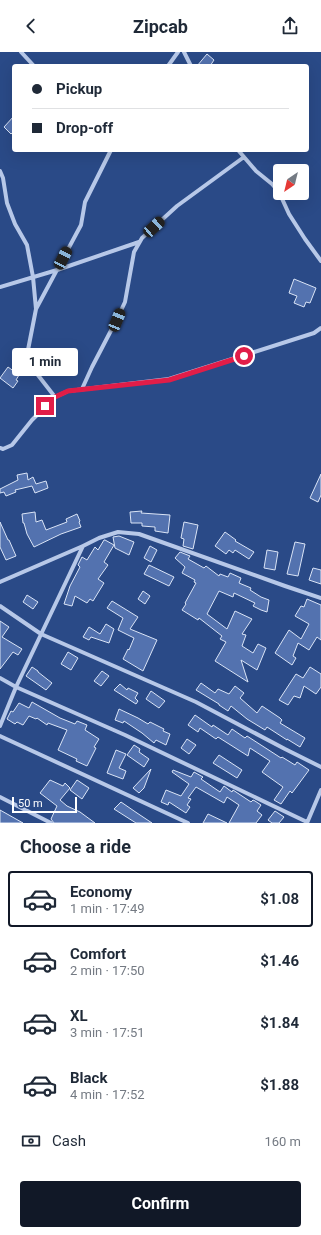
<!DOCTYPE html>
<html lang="en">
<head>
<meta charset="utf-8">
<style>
  body { margin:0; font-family:Roboto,sans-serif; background:#f6f6f7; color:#1f2937; height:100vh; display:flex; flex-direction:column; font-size:15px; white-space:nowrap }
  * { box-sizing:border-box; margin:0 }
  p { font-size:13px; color:#747a83 }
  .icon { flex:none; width:22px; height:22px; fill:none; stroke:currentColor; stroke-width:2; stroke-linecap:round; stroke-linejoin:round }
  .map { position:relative; height:771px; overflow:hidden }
  .details { display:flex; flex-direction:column; background:#fff; flex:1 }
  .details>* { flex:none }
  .guide { position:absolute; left:12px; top:12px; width:297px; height:88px; border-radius:4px; box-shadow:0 4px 16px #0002; display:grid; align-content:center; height:88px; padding:0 20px; background:#fff }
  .needle { width:26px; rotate:215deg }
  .buttons { position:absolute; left:273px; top:112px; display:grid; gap:8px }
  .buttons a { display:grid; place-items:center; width:36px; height:36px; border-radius:4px; background:#fff; box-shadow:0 4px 16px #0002; font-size:20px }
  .scale { position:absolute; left:12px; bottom:10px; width:65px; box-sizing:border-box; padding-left:4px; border:2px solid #fff; border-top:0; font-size:11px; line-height:14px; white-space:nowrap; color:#fff; -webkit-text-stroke:3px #2a4a87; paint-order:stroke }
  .end { position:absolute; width:18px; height:18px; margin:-9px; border:5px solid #e11d48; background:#fff; box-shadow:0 0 0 2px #fff }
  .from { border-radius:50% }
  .bubble { position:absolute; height:28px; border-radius:4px; background:#fff; box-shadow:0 4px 16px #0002; font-size:13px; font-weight:700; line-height:28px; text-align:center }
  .car { position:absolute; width:12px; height:24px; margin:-12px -6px; border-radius:5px; box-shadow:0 0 3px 1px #0007; background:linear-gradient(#222 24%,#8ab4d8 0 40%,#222 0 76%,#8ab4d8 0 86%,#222 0) }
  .guide b { display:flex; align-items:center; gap:14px; height:38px; font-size:15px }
  .guide b+b { border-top:1px solid #e0e1e3 }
  .guide i { width:10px; height:10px; background:#1f2937 }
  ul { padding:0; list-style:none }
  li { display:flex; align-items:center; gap:12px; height:56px; margin:0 8px 6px; padding:0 12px; border:2px solid transparent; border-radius:4px }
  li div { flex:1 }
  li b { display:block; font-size:15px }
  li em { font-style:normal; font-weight:700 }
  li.current { border-color:#111827 }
  li>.icon { width:36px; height:36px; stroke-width:1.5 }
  h2 { padding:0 20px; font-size:18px; line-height:48px }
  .pay { display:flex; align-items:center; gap:10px; height:44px; padding:0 20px; font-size:15px }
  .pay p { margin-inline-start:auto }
  .primary-button { display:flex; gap:8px; margin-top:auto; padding:8px 20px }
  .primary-button a { flex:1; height:46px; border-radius:4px; background:#111827; color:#fff; font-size:16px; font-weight:700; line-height:46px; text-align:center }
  header { display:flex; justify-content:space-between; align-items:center; height:52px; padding:0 20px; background:#fff; font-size:18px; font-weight:700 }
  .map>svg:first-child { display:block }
</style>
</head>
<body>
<header><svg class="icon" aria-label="back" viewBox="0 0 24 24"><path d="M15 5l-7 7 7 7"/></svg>Zipcab<svg class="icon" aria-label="share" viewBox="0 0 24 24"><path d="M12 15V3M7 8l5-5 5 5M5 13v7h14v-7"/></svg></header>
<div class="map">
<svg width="321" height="771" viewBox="0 0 321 771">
  <rect width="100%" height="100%" fill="#2a4a87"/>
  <path fill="#5372af" stroke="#dae4f6" d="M207,2L214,8L210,14H197Z
    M14,64V79L11,82L4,75Z
    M294,227L316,236L310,251L306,250L304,255L294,251L297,244L289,241Z
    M8,315L19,323L16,328L18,329L13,336L0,326Z
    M27,421L28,428L33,425L36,432L46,429L48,436L35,441L32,434L15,438L16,440L6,444L4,440L0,441V437L18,428L17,423Z
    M321,422V443L318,450L310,446Z
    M142,459L141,461L170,463L168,481L155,479V475L142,474V471H131L130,460Z
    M35,460L36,470L42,468L46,478L67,470L66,467L77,462L80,469L79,470L81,475L61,482L34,495L27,482L24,471H23L22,462Z
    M0,470L8,488H9L16,504L6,508L0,495Z
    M184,470L198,473L193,497L183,494L184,487L181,486Z
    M225,480L236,488L235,489L254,500L249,507L235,498L233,501L229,498L226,502L215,494Z
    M119,484L134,490L129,503L115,496L113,485Z
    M104,488H105L114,493L104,510L108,513L98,527L104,531L93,549L90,547L87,551L75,544L72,554L64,552L70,534L80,515L78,513L82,505L87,508L95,495L98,498Z
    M295,490L305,492L298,524L287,522Z
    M150,494L157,498L151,510L144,506Z
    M267,498L278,500L275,518L264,516Z
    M180,500L190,504L188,507L204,516L206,514L219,524L220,522L228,525L230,521L241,526L239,531L251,536L250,538L261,545L269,548L267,560L261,558L253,554L255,551L234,541L233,545L219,539L207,562L227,577L235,559L252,567L242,582L246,583L242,594L253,601L258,592L266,596L257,618L241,608L248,630L215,609L226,590L220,587L222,584L199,566L198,568L182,558L186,552L185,551L196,531L194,530L195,528L182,521L185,515L175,506Z
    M149,513L174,525L169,534L144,522Z
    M313,516L321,518V532L309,528Z
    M143,539L150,544L145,552L138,547Z
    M27,543L38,550L33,557L23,550Z
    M307,547L321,553V588L317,585L309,598L298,591L293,604L296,606L292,613L275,601L289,578L301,587L309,572L295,564L301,554L304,555Z
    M112,549L138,565L130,577L157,588L143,619L123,607L128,597L129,598L134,586L118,578L123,566L107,556Z
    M0,569L9,575L2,585L22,597L18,603L13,600L0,617Z
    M106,572L114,577L109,591L91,585L89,588L83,585L89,575L100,582Z
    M68,600L78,606L71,618L61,612Z
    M32,615L38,619V620L52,631L46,638L26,624Z
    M310,615L321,622V635L316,642L304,634L300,646L294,644L288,653L279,648L296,622L303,626Z
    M102,619L109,624L101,634L94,629Z
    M201,631L215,641L218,637L229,642L235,634L244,641L240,646L257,661L262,654L280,666L282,668L280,671L305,686L300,695L287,687V688L267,675L265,678L247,667L231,654L228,659L219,653V652L196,638Z
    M120,632L127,638L128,636L138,641L135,646L138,649L136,652L114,638Z
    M151,639L165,649L159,656L146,647Z
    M32,650L60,666L75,672L77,669L87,673L85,678L99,687L94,695L96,696L87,714L76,709L77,707L58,698L67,678L48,671L47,673L37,666L36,667L29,664L23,673L17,670L15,672L7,667L11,659L13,660L19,651L29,656Z
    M119,657L138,666L148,672L150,670L164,677L163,679L170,682L166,693L156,688L154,691L142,681L124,669L123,671L115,668Z
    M195,663L212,675L213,673L228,683L232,677L245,686L247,684L281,706L282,705L295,713L297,710L309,718L292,741L290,739L281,752L274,748L283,735L262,720L270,709L250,696L248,704L218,685L216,687L200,676L198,680L188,673Z
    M187,687L196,693L189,702L181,696Z
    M134,693L140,697L139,700L149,707L144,715L127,703Z
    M116,698L126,702L119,716L126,719L123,727L107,721Z
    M219,703L242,718L237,726L213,711Z
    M151,717L144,736L139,741L133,736Z
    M173,718L191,725L194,720L203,725L201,727L220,740L224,734L232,740L233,738L251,750L253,748L255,749L261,753L257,759L262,763L256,771H229L239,753L227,745L224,751L196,735L188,746L191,747L187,753L190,755L186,761L169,750L168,753L161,750L166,738L181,744L189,732L172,720Z
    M50,728L63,734L65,731L70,736L60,748L67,754L80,760L95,771H54L51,767L57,754L40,741Z
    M77,728L89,736L82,747L70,738Z
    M121,750L137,761L152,771H136L114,757Z
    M0,758L23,771H0Z
    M275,759L284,765L279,771H272L268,768Z
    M208,762L227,771H203Z"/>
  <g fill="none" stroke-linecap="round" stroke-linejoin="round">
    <path stroke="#b7c8e8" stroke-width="4" d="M21,0L34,14
      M184,0L191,14
      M168,14L178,0
      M238,98L256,119L272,132L279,140L289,162L305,187L321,209
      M0,119L3,126L7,151L15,172L27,193L33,225L36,257
      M0,235L57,218L139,190
      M82,337L92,315L117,267L125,250L134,200L142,186L177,154L244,105
      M55,345L27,309V303L36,257L81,173L85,150L111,98
      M0,396L3,397L12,393L32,368L55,345L68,339L169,327L314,281L321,276
      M0,530L83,494L99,486L118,480L139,482L285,534L321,546
      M0,554L41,582L196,650L285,697L321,715
      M0,626L16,635L125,683L307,770
      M0,674L16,635L83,494
      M0,684L188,771
      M0,745L51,771
      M307,771L321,738"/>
  </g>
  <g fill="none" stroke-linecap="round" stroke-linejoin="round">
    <path stroke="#e11d48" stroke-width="5" d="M45,354L55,345L68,339L169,328L244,304"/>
  </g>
</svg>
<div class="buttons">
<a><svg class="needle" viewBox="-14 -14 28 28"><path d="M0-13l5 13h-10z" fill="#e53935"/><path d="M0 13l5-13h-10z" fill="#747a83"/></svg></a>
</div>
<div class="scale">50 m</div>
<i class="end from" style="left:244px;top:304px"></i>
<i class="end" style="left:45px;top:354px"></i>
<div class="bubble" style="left:12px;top:296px;width:66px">1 min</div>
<i class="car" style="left:154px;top:175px;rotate:48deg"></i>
<i class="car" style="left:63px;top:206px;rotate:27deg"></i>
<i class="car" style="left:117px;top:268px;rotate:22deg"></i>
<div class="guide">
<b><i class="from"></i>Pickup</b>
<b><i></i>Drop-off</b>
</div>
</div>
<section class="details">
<h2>Choose a ride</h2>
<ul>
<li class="current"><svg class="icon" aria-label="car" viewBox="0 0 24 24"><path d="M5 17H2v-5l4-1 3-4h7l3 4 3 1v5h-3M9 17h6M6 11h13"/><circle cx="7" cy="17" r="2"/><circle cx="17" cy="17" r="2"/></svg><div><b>Economy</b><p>1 min · 17:49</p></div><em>$1.08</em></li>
<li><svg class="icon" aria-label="car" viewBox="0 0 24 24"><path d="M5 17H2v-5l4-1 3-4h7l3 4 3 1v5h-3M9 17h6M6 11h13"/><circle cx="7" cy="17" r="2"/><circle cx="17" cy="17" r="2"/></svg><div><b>Comfort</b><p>2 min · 17:50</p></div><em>$1.46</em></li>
<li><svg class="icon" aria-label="car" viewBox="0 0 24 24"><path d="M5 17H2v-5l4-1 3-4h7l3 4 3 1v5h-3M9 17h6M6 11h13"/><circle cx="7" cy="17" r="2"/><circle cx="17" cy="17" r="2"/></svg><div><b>XL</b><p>3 min · 17:51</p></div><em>$1.84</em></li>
<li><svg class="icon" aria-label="car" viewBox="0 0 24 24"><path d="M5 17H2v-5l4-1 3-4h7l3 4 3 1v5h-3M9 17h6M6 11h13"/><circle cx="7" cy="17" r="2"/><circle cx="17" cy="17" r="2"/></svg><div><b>Black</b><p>4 min · 17:52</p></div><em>$1.88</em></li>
</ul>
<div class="pay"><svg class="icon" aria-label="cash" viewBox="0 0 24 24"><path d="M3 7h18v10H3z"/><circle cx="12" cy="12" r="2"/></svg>Cash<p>160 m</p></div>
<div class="primary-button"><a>Confirm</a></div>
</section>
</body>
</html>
